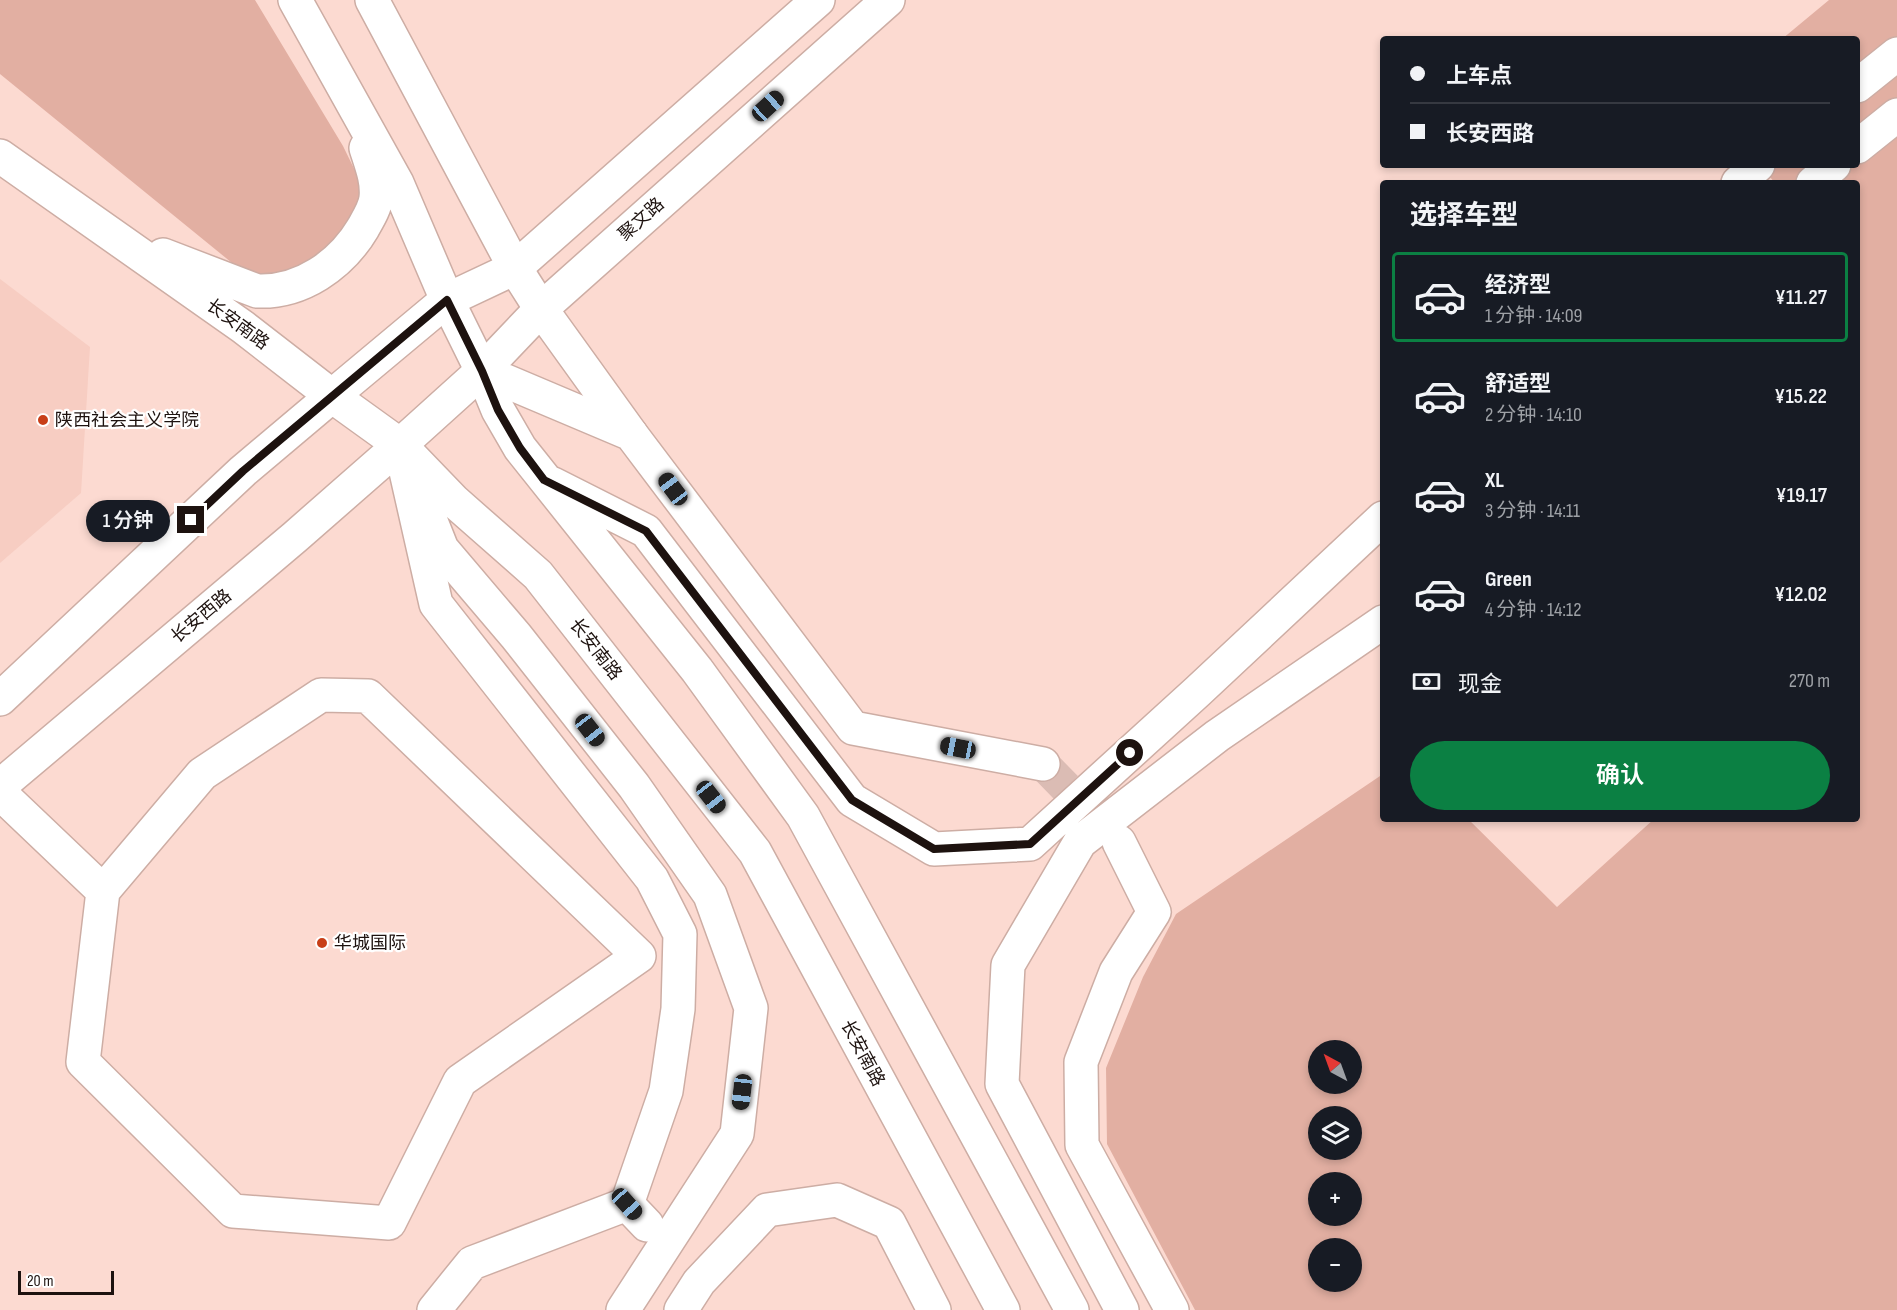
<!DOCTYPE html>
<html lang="zh">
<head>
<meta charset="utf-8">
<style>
  body { margin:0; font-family:"Sofia Sans Condensed","Noto Sans SC",sans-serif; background:#242831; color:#f1f3f6; height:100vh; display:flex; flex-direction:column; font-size:22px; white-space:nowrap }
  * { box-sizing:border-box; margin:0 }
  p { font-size:20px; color:#9ea1a6 }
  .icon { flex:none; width:33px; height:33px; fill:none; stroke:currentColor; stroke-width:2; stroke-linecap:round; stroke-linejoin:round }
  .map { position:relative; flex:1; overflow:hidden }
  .drawer { position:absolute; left:1380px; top:180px; width:480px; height:642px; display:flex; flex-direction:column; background:#171b24; border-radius:6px; box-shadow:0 3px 9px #0003 }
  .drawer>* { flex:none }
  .hud { position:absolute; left:1380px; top:36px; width:480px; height:132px; border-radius:6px; box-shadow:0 3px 9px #0003; display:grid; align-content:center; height:132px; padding:0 30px; background:#171b24 }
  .needle { width:39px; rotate:319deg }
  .controls { position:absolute; left:1308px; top:1040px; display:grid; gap:12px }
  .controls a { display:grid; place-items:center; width:54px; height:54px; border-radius:50%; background:#171b24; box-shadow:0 3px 9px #0003; font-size:30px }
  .scale { position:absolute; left:18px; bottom:15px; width:96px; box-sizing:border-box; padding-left:6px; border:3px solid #1d120f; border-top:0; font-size:16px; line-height:21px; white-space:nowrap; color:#1d120f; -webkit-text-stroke:4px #fff; paint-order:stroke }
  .end { position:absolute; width:27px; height:27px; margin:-14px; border:8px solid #1d120f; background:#fff; box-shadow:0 0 0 3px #fff }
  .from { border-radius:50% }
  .bubble { position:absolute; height:42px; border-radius:21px; background:#171b24; box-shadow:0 3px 9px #0003; font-size:20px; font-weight:600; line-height:42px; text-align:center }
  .car { position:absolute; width:18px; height:36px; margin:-18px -9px; border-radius:8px; box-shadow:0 0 4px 2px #0007; background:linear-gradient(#222 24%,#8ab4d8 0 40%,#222 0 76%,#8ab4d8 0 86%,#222 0) }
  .hud b { display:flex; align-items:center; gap:21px; height:57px; font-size:22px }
  .hud b+b { border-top:2px solid #363941 }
  .hud i { width:15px; height:15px; background:#f1f3f6 }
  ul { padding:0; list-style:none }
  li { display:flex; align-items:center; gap:18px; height:90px; margin:0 12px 9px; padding:0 18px; border:3px solid transparent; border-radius:6px }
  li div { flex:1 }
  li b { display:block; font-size:22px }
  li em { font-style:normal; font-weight:600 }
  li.selected { border-color:#0b8043 }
  li>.icon { width:54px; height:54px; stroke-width:1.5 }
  h2 { padding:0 30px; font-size:27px; line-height:72px }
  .pay { display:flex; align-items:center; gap:15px; height:66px; padding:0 30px; font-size:22px }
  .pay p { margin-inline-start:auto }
  .button { display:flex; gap:12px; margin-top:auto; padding:12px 30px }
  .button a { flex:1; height:69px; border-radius:36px; background:#0b8043; color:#fff; font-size:24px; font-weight:600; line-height:69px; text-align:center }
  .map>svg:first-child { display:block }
</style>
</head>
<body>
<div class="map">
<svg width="1897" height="1310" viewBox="0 0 1897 1310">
  <rect width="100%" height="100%" fill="#fcdad1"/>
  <path fill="#f7cdc2" d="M0,279L90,347L81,493L0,563Z"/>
  <path fill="#e2afa2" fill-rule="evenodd" d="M0,0H255L343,146L364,189L347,232L297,273L262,275L237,267L0,74Z
    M1829,0H1897V1310H1195L1107,1144L1106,1068L1143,977L1176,914L1383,774V819H1468L1557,907L1654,819H1857V183H1775L1760,165H1857V39H1782ZM1318,1050H1352V1083H1318ZM1318,1116H1352V1149H1318ZM1318,1182H1352V1215H1318ZM1318,1248H1352V1281H1318Z"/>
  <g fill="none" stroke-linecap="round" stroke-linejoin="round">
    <path stroke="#dbbcb4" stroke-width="33" stroke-dasharray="33 16" stroke-linecap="butt" d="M1043,764L1119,842"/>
    <defs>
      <path id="minor" d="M482,371L631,434L853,728L1043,764
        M332,396L447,300L515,268L818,0
        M321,695L368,696L639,956L460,1081L389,1223L233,1211L83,1062L103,891L202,774Z
        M0,793L103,891
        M1119,842L1154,912L1116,972L1081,1062L1082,1145L1172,1310
        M627,1204L666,1091L678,1009L680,934L652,879L436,604L400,445L482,371L541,309L888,0
        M627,1204L647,1225
        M434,1310L472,1263L627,1204"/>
      <path id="major" d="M295,0L397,183L447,300L482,371L498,410L520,448L697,670L803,816L1072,1310
        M372,0L515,268L541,309L631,434
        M0,156L243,327L332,396L400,445L454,501L538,575L755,852L1003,1310
        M163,255L257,291C301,293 341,265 363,228C368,219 375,208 376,198C378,181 371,164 366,148
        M407,461L442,549L516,636L634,786L710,895L751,1008L737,1134L623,1310
        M553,484L646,531L852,800L934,849L1030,844L1197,692L1383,518
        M0,699L243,471L332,396
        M0,786L295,537L400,445
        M681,1310L699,1282L767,1210L837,1200L889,1223L934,1310
        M1122,1310L1002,1084L1008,965L1080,842L1217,736L1383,622"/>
      <path id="highway" d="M1857,86L1897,54
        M1857,147L1897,115
        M1738,183L1758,165
        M1813,183L1834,165"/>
    </defs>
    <use href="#minor" stroke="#cdada4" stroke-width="36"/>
    <use href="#major" stroke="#cdada4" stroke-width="36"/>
    <use href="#highway" stroke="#cdada4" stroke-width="36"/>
    <use href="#minor" stroke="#fff" stroke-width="33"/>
    <use href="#major" stroke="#fff" stroke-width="33"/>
    <use href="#highway" stroke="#fff" stroke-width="33"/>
  </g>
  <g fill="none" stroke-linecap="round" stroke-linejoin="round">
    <path stroke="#1d120f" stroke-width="8" d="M191,520L243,471L447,300L482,371L498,410L520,448L544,480L646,531L852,800L934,849L1030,844L1130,753"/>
  </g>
  <g fill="#c83f18" stroke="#fff" stroke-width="2">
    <circle cx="43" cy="420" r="6"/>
    <circle cx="322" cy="943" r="6"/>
  </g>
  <g text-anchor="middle" stroke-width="4.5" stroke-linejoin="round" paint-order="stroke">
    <g font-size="18" fill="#1d120f" stroke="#fff">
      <text transform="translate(641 219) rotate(-42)" y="6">聚文路</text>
      <text transform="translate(238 324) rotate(36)" y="6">长安南路</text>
      <text transform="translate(201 616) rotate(-40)" y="6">长安西路</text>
      <text transform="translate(596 649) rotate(52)" y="6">长安南路</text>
      <text transform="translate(863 1053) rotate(62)" y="6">长安南路</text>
    </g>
    <g font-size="18" fill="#1d120f" stroke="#fff" text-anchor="start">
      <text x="55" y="426">陕西社会主义学院</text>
      <text x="334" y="949">华城国际</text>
    </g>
  </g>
</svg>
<div class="controls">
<a><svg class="needle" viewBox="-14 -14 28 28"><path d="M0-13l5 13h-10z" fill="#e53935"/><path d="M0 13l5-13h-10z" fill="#9ea1a6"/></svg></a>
<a><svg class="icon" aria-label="layers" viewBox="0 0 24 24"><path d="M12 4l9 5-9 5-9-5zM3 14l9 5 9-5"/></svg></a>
<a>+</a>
<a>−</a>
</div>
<div class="scale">20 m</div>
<i class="end from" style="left:1130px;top:753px"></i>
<i class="end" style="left:191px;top:520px"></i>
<div class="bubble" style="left:86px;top:500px;width:84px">1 分钟</div>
<i class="car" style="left:768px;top:106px;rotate:48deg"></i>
<i class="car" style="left:673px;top:489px;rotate:323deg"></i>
<i class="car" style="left:590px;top:730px;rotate:142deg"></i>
<i class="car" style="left:958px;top:748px;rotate:281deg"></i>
<i class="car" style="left:711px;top:797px;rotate:142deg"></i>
<i class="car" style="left:742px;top:1092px;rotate:187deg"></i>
<i class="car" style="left:627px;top:1204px;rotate:138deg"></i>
<div class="hud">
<b><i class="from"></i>上车点</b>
<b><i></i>长安西路</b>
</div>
<section class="drawer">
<h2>选择车型</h2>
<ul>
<li class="selected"><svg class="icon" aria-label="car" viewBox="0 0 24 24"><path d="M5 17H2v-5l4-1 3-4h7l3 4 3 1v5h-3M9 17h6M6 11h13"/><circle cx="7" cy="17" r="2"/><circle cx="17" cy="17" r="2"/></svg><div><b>经济型</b><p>1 分钟 · 14:09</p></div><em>¥11.27</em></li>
<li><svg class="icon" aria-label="car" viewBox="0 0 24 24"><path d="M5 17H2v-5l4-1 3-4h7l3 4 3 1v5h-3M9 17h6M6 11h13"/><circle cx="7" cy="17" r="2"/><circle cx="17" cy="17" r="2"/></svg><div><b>舒适型</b><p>2 分钟 · 14:10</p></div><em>¥15.22</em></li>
<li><svg class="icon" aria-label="car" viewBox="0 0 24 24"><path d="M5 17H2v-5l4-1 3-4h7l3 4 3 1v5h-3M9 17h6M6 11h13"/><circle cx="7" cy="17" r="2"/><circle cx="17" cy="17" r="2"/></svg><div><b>XL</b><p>3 分钟 · 14:11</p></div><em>¥19.17</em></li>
<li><svg class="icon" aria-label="car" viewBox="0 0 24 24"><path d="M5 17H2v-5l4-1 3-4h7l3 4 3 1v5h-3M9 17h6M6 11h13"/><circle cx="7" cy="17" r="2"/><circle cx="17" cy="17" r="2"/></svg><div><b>Green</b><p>4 分钟 · 14:12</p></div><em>¥12.02</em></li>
</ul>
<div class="pay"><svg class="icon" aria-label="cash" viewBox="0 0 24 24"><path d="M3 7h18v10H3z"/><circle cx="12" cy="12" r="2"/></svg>现金<p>270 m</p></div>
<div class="button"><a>确认</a></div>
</section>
</div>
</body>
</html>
